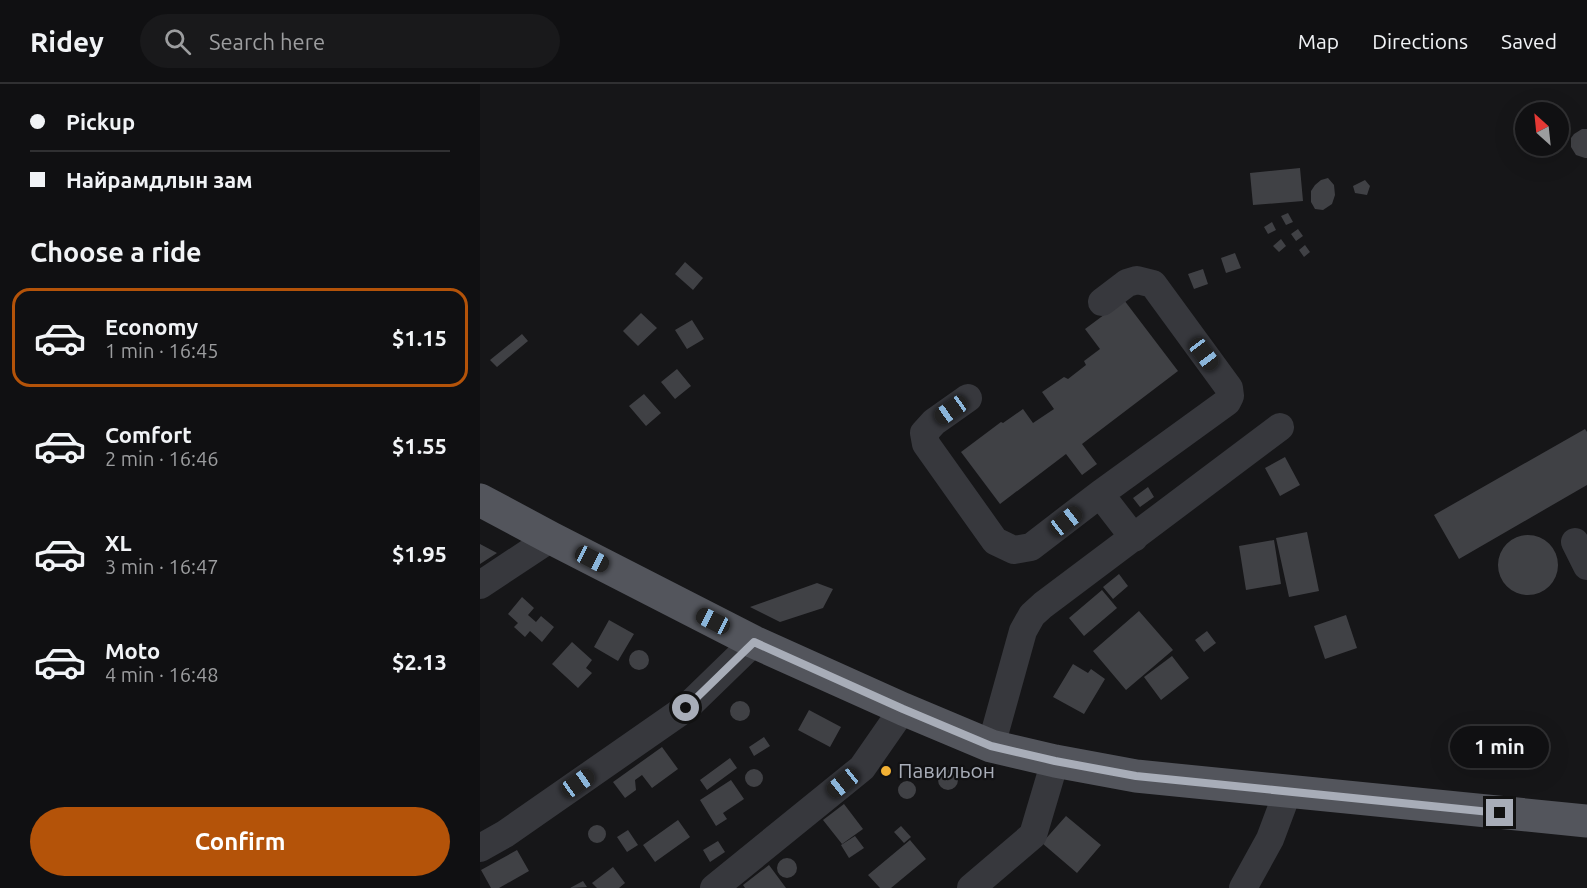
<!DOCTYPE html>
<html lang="en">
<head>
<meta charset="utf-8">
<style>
  body { margin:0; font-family:Ubuntu,sans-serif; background:#19191b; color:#f1f3f6; height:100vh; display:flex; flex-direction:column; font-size:22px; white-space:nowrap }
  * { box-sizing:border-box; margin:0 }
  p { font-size:20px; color:#9c9d9f }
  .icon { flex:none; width:33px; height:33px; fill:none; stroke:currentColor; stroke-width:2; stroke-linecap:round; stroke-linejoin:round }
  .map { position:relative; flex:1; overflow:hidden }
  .details { display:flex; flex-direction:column; background:#101012; width:480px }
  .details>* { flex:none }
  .guide { display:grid; align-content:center; height:132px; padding:0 30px; background:#101012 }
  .needle { width:39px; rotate:333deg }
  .tools { position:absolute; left:1035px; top:18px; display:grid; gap:12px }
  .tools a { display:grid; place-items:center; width:54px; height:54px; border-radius:50%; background:#101012; box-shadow:0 6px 24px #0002,0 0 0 2px #303032; font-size:30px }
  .end { position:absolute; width:27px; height:27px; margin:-14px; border:8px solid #a8adb8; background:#111; box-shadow:0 0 0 3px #111 }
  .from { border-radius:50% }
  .bubble { position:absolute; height:42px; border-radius:21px; background:#101012; box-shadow:0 6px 24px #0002,0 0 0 2px #303032; font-size:20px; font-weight:700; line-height:42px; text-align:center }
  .car { position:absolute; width:18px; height:36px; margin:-18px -9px; border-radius:8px; box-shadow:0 0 4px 2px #0007; background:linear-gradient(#222 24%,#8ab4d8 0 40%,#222 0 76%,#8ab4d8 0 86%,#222 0) }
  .guide b { display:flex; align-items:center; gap:21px; height:57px; font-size:22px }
  .guide b+b { border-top:2px solid #303032 }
  .guide i { width:15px; height:15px; background:#f1f3f6 }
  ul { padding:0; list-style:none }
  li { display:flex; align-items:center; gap:18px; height:99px; margin:0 12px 9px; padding:0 18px; border:3px solid transparent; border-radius:18px }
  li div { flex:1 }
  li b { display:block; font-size:22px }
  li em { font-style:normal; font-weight:700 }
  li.on { border-color:#b45309 }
  li>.icon { width:54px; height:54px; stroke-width:1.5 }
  h2 { padding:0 30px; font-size:27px; line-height:72px }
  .cta { display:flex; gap:12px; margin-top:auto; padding:12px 30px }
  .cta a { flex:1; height:69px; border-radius:36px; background:#b45309; color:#fff; font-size:24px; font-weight:700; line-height:69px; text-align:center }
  header { display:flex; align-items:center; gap:36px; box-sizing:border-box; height:84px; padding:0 30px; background:#101012; border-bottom:2px solid #303032 }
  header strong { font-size:28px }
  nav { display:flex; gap:33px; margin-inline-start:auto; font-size:21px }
  .search { width:420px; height:54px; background:#19191b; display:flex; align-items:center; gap:15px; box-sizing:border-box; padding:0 21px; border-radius:33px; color:#9c9d9f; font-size:22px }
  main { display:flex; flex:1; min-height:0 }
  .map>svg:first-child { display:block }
</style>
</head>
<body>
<header>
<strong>Ridey</strong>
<div class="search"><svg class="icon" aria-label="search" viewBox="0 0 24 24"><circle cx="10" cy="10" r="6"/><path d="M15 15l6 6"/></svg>Search here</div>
<nav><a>Map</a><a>Directions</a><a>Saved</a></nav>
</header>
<main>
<section class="details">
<div class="guide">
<b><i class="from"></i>Pickup</b>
<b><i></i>Найрамдлын зам</b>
</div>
<h2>Choose a ride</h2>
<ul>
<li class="on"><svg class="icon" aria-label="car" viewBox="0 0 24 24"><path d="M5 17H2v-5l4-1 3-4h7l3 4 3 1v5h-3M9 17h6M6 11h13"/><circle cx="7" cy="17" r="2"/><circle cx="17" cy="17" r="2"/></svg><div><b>Economy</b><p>1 min · 16:45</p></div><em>$1.15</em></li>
<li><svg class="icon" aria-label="car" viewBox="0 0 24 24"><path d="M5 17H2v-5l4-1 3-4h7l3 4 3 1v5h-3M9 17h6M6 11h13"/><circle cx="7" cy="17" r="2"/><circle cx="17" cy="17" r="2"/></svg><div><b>Comfort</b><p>2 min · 16:46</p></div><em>$1.55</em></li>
<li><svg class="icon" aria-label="car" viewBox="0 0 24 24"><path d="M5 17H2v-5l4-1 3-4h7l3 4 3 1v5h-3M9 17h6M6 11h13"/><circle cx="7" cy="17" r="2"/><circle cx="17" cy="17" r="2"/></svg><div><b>XL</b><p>3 min · 16:47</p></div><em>$1.95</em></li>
<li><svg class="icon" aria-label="car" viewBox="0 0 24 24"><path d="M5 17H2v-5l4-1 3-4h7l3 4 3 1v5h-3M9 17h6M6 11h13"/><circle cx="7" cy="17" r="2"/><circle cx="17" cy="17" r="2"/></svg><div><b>Moto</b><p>4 min · 16:48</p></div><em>$2.13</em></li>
</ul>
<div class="cta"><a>Confirm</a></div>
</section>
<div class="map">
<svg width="1107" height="804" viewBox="0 0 1107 804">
  <rect width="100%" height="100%" fill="#161618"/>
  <path fill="#404145" d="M1102,45H1107V74H1105L1096,71L1091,63V54L1094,50Z
    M820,84L823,117L773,121L770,89Z
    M848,94L854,101L855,111L852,120L843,126L835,125L831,118V107L835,101L841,96Z
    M885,96L890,102L887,111L875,109L873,102Z
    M808,129L813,138L806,141L801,132Z
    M792,138L796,146L788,150L784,143Z
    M818,145L823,152L816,157L811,150Z
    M801,155L806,162L799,168L793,162Z
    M825,161L830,168L824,173L819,166Z
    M755,169L761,184L746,189L741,174Z
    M205,178L223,194L213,206L195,190Z
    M723,185L728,200L714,205L708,190Z
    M644,216L698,287L602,360L617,380L602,391L586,370L520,420L481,368L521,338L523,339L543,325L553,339L574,325L562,308L584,293L588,295L606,281L604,277L620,265L605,245Z
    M161,229L177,244L158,262L143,247Z
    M212,236L224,255L207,265L195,246Z
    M42,250L48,257L17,283L10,276Z
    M197,285L211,302L195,315L181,298Z
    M164,310L181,329L166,342L149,322Z
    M1105,345L1107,348V401L979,475L954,431Z
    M805,373L820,401L800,412L785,384Z
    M668,403L674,413L660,423L653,414Z
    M827,448L839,507L809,513L796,454Z
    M1018 481a30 30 0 1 1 60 0a30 30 0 1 1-60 0Z
    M794,456L801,500L766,506L759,462Z
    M0,460L17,469L0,480Z
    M639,490L648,502L633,515L623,503Z
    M337,499L353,505L343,524L300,538L270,523Z
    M622,506L637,524L604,552L589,534Z
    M42,513L54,524L48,531L56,538L61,532L74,543L62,558L50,547L45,553L34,543L38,539L28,530Z
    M659,527L693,566L646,606L613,567Z
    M866,531L877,564L845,575L834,542Z
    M129,536L154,550L138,577L114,563Z
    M727,547L736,559L724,568L715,556Z
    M92,558L112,576L106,584L112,589L98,604L72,580Z
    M149 576a10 10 0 1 1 20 0a10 10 0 1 1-20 0Z
    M692,572L709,594L681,616L664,593Z
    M593,580L608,589L611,585L625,595L604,630L573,613Z
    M250 627a10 10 0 1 1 20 0a10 10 0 1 1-20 0Z
    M329,626L361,643L350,663L318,646Z
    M284,653L290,662L274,672L269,663Z
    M182,663L198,685L172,704L162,691L155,696L156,706L145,714L133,698Z
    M250,674L257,684L227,706L220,696Z
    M265 694a9 9 0 1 1 18 0a9 9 0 1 1-18 0Z
    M458 696a10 10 0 1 1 20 0a10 10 0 1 1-20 0Z
    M251,696L264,715L243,729L247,735L236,742L220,716Z
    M418 706a9 9 0 1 1 18 0a9 9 0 1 1-18 0Z
    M364,720L383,745L362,760L343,736Z
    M586,732L621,761L597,789L562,759Z
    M198,736L210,753L175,778L163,761Z
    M108 750a9 9 0 1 1 18 0a9 9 0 1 1-18 0Z
    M421,742L431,753L424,759L414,748Z
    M148,746L158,761L147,768L137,753Z
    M375,752L384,764L369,774L361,761Z
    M430,756L446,775L411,804H400L388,791Z
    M238,757L245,768L230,778L223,766Z
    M37,766L49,787L19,804H11L1,786Z
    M297 784a10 10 0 1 1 20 0a10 10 0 1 1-20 0Z
    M289,781L306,804H265L263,801Z
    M133,783L145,799L139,804H117L112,799Z
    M103,797L107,803L90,804Z"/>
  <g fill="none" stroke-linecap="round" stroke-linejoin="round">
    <path stroke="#37383d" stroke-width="28" d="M488,314L454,338L444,349L446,360L515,457L534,466L551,463L620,410L747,318L750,312L749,304L673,200L657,196L647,199L622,218
      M620,410L654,454
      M1095,458L1107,482
      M0,501L71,454
      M511,662L543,547L552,531L563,521L800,343
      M0,764L25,750L206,624L274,558
      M234,804L382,684L423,625
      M491,804L553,751L575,677
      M763,804L790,755L808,707"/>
    <path stroke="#53555c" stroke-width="33" d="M0,416L71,454L274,558L423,625L511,662L575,677L656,692L1107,737"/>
  </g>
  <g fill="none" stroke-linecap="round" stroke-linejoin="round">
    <path stroke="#a8adb8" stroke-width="8" d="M206,624L274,558L423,625L511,662L575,677L656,692L1020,729"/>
  </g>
  <circle fill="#f2b134" stroke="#111113" stroke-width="2" cx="406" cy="687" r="6"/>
  <g text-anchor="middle" stroke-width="4.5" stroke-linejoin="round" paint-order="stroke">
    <g font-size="21" fill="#a8adb8" stroke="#111113" text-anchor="start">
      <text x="418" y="694">Павильон</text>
    </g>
  </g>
</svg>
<div class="tools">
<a><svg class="needle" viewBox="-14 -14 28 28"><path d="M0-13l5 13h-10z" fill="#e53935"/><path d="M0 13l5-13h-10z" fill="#9c9d9f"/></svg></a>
</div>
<i class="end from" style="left:206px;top:624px"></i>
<i class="end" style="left:1020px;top:729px"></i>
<div class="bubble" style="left:970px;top:642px;width:99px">1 min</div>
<i class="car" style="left:724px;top:270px;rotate:143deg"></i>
<i class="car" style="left:471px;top:326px;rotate:235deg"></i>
<i class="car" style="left:586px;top:437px;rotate:52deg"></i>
<i class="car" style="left:112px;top:475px;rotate:117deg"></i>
<i class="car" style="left:233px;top:537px;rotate:297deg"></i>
<i class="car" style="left:98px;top:699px;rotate:55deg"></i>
<i class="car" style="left:363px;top:699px;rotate:231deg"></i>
</div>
</main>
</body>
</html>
